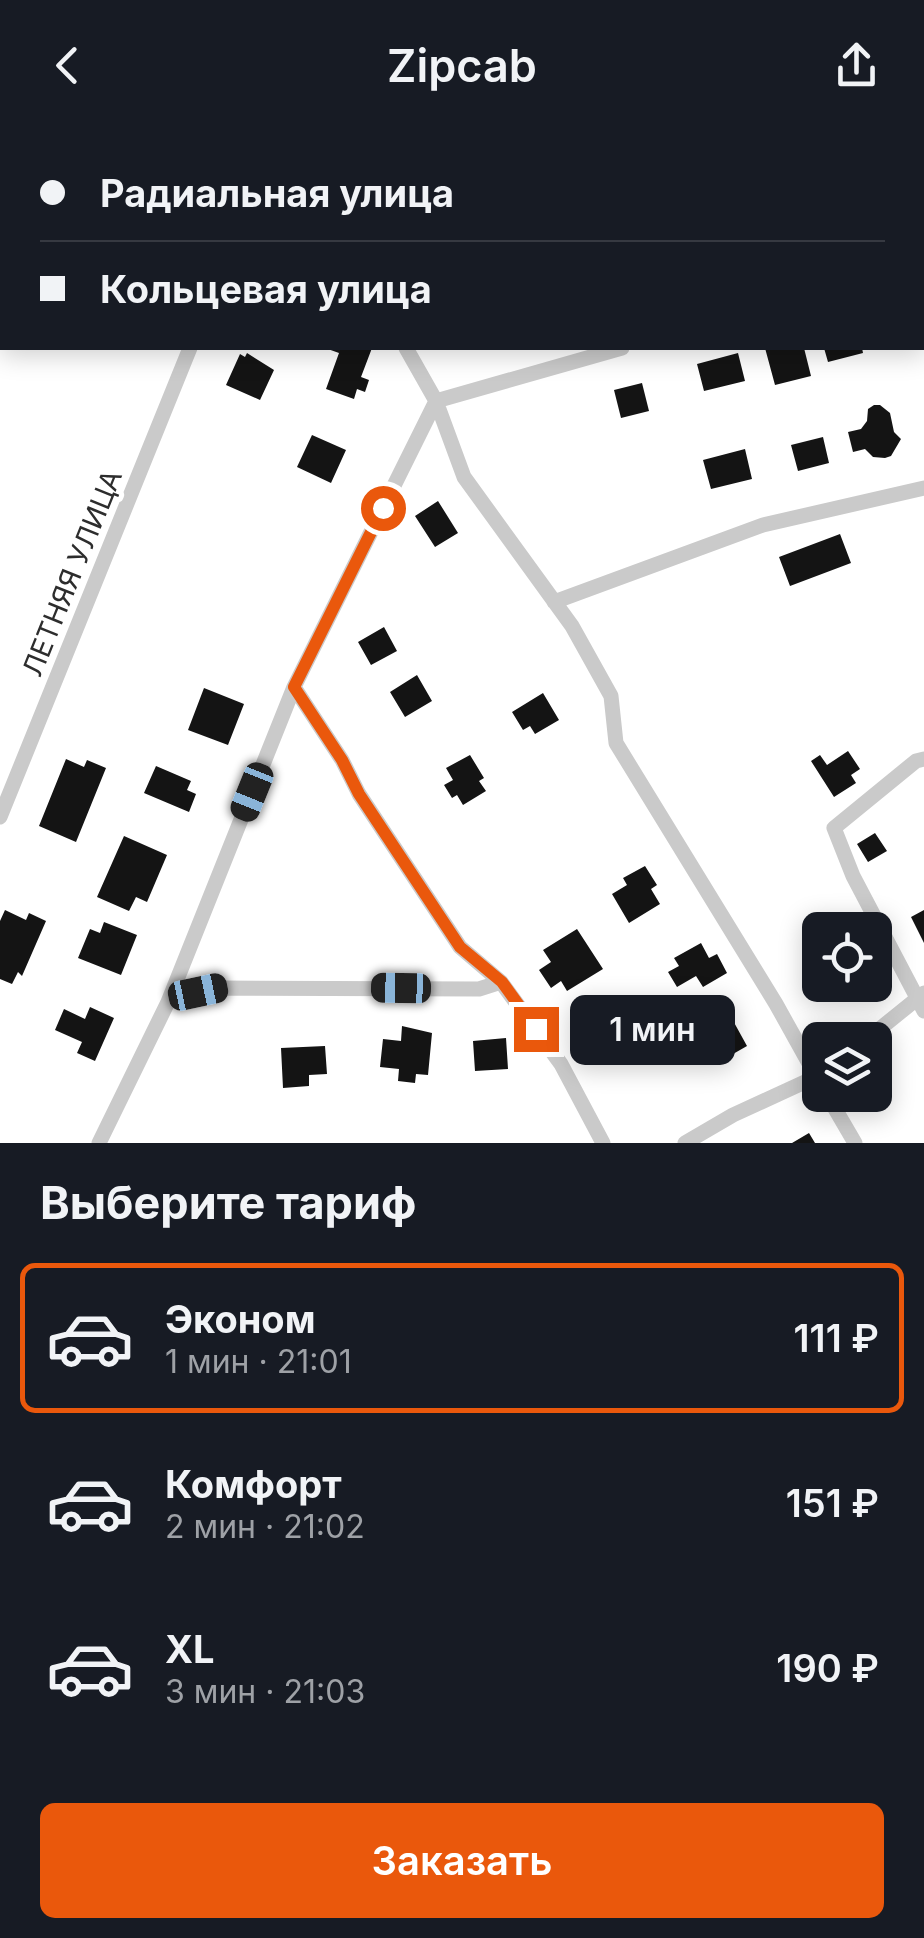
<!DOCTYPE html>
<html lang="ru">
<head>
<meta charset="utf-8">
<style>
  body { margin:0; font-family:Inter,sans-serif; background:#242831; color:#f1f3f6; height:100vh; display:flex; flex-direction:column; font-size:38px; white-space:nowrap }
  * { box-sizing:border-box; margin:0 }
  p { font-size:32px; color:#9ea1a6 }
  .icon { flex:none; width:55px; height:55px; fill:none; stroke:currentColor; stroke-width:2; stroke-linecap:round; stroke-linejoin:round }
  .map { position:relative; height:1013px; overflow:hidden }
  .details { display:flex; flex-direction:column; background:#171b24; flex:1 }
  .details>* { flex:none }
  .hud { position:absolute; left:0px; top:0px; width:925px; height:220px; box-shadow:0 5px 25px #0003; display:grid; align-content:center; height:220px; padding:0 40px; background:#171b24 }
  .buttons { position:absolute; left:802px; top:782px; display:grid; gap:20px }
  .buttons a { display:grid; place-items:center; width:90px; height:90px; border-radius:15px; background:#171b24; box-shadow:0 5px 25px #0003; font-size:50px }
  .end { position:absolute; width:45px; height:45px; margin:-22px; border:12px solid #ea580c; background:#fff; box-shadow:0 0 0 5px #fff }
  .from { border-radius:50% }
  .bubble { position:absolute; height:70px; border-radius:15px; background:#171b24; box-shadow:0 5px 25px #0003; font-size:32px; font-weight:600; line-height:70px; text-align:center }
  .car { position:absolute; width:30px; height:60px; margin:-30px -15px; border-radius:12px; box-shadow:0 0 8px 2px #0007; background:linear-gradient(#222 24%,#8ab4d8 0 40%,#222 0 76%,#8ab4d8 0 86%,#222 0) }
  .hud b { display:flex; align-items:center; gap:35px; height:95px; font-size:38px }
  .hud b+b { border-top:2px solid #363941 }
  .hud i { width:25px; height:25px; background:#f1f3f6 }
  ul { padding:0; list-style:none }
  li { display:flex; align-items:center; gap:30px; height:150px; margin:0 20px 15px; padding:0 20px; border:5px solid transparent; border-radius:15px }
  li div { flex:1 }
  li b { display:block; font-size:38px }
  li em { font-style:normal; font-weight:600 }
  li.selected { border-color:#ea580c }
  li>.icon { width:90px; height:90px; stroke-width:1.5 }
  h2 { padding:0 40px; font-size:45px; line-height:120px }
  .action { display:flex; gap:20px; margin-top:auto; padding:20px 40px }
  .action a { flex:1; height:115px; border-radius:15px; background:#ea580c; color:#fff; font-size:40px; font-weight:600; line-height:115px; text-align:center }
  header { display:flex; justify-content:space-between; align-items:center; height:130px; padding:0 40px; background:#171b24; font-size:45px; font-weight:600 }
  .map>svg:first-child { display:block }
</style>
</head>
<body>
<header><svg class="icon" aria-label="back" viewBox="0 0 24 24"><path d="M15 5l-7 7 7 7"/></svg>Zipcab<svg class="icon" aria-label="share" viewBox="0 0 24 24"><path d="M12 15V3M7 8l5-5 5 5M5 13v7h14v-7"/></svg></header>
<div class="map">
<svg width="924" height="1013" viewBox="0 0 924 1013">
  <rect width="100%" height="100%" fill="#fff"/>
  <path fill="#141414" d="M325,218H372L361,247L369,250L365,262L357,259L354,269L326,259L339,223Z
    M765,218H804L811,246L775,255Z
    M824,218H862L863,223L828,232Z
    M247,223L274,240L260,270L226,255L240,224L245,227Z
    M738,223L745,251L704,261L697,234Z
    M642,253L649,281L621,288L614,260Z
    M874,275H880L890,283L894,302L901,309L891,326L885,328L873,327L865,319L853,322L848,302L861,299L867,291L868,279Z
    M312,305L346,320L331,353L297,337Z
    M823,307L829,333L798,341L791,315Z
    M745,319L752,349L711,359L703,330Z
    M438,371L458,403L435,417L415,386Z
    M840,404L851,433L790,456L779,427Z
    M384,497L397,521L371,535L358,512Z
    M417,545L432,571L405,587L390,562Z
    M204,558L244,574L228,615L188,600Z
    M543,563L559,590L535,604L530,596L523,600L512,582Z
    M848,621L860,639L851,645L856,653L834,667L811,631L820,625L827,635Z
    M470,625L484,648L479,651L486,661L463,675L457,665L452,668L444,655L453,650L446,638Z
    M66,629L84,637L87,630L106,638L76,712L39,696Z
    M156,636L191,651L187,660L196,664L189,682L144,663Z
    M875,703L887,721L868,732L857,714Z
    M124,706L167,725L147,772L136,767L129,781L97,767Z
    M645,736L657,755L651,759L660,774L629,793L612,764L627,755L623,748Z
    M5,780L26,790L29,783L46,791L22,846L18,842L12,854L0,849V791Z
    M924,780V813L911,787Z
    M104,792L137,805L121,845L78,828L90,799L100,803Z
    M577,799L603,839L567,861L561,851L551,858L539,840L551,832L543,820Z
    M701,813L709,828L717,824L727,843L703,857L696,846L677,857L668,842L679,836L674,828Z
    M90,877L114,888L95,931L77,923L82,912L55,900L64,879L85,889Z
    M731,887L747,916L719,932L702,902Z
    M402,896L432,903L428,945L416,944L415,953L398,951L399,939L380,937L383,909L401,911Z
    M506,908L508,939L475,941L473,911Z
    M325,916L327,944L309,945V956L283,958L281,918Z
    M809,1003L815,1013H792Z"/>
  <g fill="none" stroke-linecap="round" stroke-linejoin="round">
    <path stroke="#cacaca" stroke-width="15" d="M487,2L489,0
      M0,84L2,83
      M922,135H924
      M406,218L436,271L464,347L572,496L611,566L616,613L776,874L820,953
      M554,472L763,395L924,358
      M294,557L342,630L359,664L460,817L501,852L561,934L603,1013
      M924,629L916,631L834,698L853,746L924,881
      M0,687L190,218
      M168,872L219,858L479,859L501,852
      M866,910L924,863
      M827,965L855,1013
      M99,1013L168,872L294,557L436,271L622,218
      M685,1013L733,985L820,945"/>
  </g>
  <g fill="none" stroke-linecap="round" stroke-linejoin="round">
    <path stroke="#ea580c" stroke-width="12" d="M383,378L294,557L342,630L359,664L460,817L502,852L536,899"/>
  </g>
  <g text-anchor="middle" stroke-width="10" stroke-linejoin="round" paint-order="stroke">
    <g font-size="28" fill="#2d2d2d" stroke="#fff">
      <text transform="translate(72 443) rotate(-68)" y="10">ЛЕТНЯЯ УЛИЦА</text>
    </g>
  </g>
</svg>
<div class="buttons">
<a><svg class="icon" aria-label="locate" viewBox="0 0 24 24"><circle cx="12" cy="12" r="6"/><path d="M12 2v4M12 18v4M2 12h4M18 12h4"/></svg></a>
<a><svg class="icon" aria-label="layers" viewBox="0 0 24 24"><path d="M12 4l9 5-9 5-9-5zM3 14l9 5 9-5"/></svg></a>
</div>
<i class="end from" style="left:383px;top:378px"></i>
<i class="end" style="left:536px;top:899px"></i>
<div class="bubble" style="left:570px;top:865px;width:165px">1 мин</div>
<i class="car" style="left:252px;top:662px;rotate:202deg"></i>
<i class="car" style="left:401px;top:858px;rotate:271deg"></i>
<i class="car" style="left:198px;top:862px;rotate:78deg"></i>
<div class="hud">
<b><i class="from"></i>Радиальная улица</b>
<b><i></i>Кольцевая улица</b>
</div>
</div>
<section class="details">
<h2>Выберите тариф</h2>
<ul>
<li class="selected"><svg class="icon" aria-label="car" viewBox="0 0 24 24"><path d="M5 17H2v-5l4-1 3-4h7l3 4 3 1v5h-3M9 17h6M6 11h13"/><circle cx="7" cy="17" r="2"/><circle cx="17" cy="17" r="2"/></svg><div><b>Эконом</b><p>1 мин · 21:01</p></div><em>111 ₽</em></li>
<li><svg class="icon" aria-label="car" viewBox="0 0 24 24"><path d="M5 17H2v-5l4-1 3-4h7l3 4 3 1v5h-3M9 17h6M6 11h13"/><circle cx="7" cy="17" r="2"/><circle cx="17" cy="17" r="2"/></svg><div><b>Комфорт</b><p>2 мин · 21:02</p></div><em>151 ₽</em></li>
<li><svg class="icon" aria-label="car" viewBox="0 0 24 24"><path d="M5 17H2v-5l4-1 3-4h7l3 4 3 1v5h-3M9 17h6M6 11h13"/><circle cx="7" cy="17" r="2"/><circle cx="17" cy="17" r="2"/></svg><div><b>XL</b><p>3 мин · 21:03</p></div><em>190 ₽</em></li>
</ul>
<div class="action"><a>Заказать</a></div>
</section>
</body>
</html>
